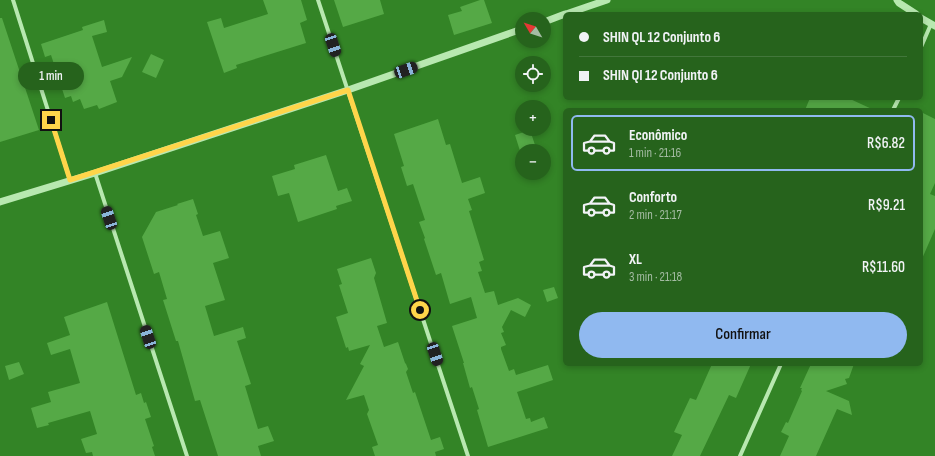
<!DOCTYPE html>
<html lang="pt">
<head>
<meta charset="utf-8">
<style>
  body { margin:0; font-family:"Sofia Sans Condensed",sans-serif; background:#2e6925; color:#f1f3f6; height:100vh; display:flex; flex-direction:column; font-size:15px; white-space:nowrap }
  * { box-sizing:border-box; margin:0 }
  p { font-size:13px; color:#a4bca3 }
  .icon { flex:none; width:22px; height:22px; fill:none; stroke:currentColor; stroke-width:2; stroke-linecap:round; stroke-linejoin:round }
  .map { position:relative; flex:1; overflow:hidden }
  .panel { position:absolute; left:563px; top:108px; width:360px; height:258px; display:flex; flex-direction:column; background:#26631c; border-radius:6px; box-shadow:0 2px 6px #0003 }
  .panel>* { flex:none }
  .top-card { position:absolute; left:563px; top:12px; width:360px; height:88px; border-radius:6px; box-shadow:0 2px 6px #0003; display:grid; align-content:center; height:88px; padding:0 16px; background:#26631c }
  .needle { width:26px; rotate:309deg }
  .controls { position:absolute; left:515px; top:12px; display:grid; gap:8px }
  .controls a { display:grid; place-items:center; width:36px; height:36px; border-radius:50%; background:#26631c; box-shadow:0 2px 6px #0003; font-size:20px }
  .end { position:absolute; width:18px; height:18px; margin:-9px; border:5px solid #ffd54a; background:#111; box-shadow:0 0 0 2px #111 }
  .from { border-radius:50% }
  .bubble { position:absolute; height:28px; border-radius:14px; background:#26631c; box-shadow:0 2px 6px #0003; font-size:13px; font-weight:600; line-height:28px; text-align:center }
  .car { position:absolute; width:12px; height:24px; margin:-12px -6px; border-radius:5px; box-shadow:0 0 3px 1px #0007; background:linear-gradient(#222 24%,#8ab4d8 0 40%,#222 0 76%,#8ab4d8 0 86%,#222 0) }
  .top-card b { display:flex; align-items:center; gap:14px; height:38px; font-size:15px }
  .top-card b+b { border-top:1px solid #42773b }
  .top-card i { width:10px; height:10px; background:#f1f3f6 }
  ul { padding:7px 0 0; list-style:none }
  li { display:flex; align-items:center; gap:12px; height:56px; margin:0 8px 6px; padding:0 8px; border:2px solid transparent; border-radius:6px }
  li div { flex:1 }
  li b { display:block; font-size:15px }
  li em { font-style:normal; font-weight:600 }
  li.selected { border-color:#90b9f0 }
  li>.icon { width:36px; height:36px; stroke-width:1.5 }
  .action { display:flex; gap:8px; margin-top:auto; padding:8px 16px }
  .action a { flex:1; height:46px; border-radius:24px; background:#90b9f0; color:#111; font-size:16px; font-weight:600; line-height:46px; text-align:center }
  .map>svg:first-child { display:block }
</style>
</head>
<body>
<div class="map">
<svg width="935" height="456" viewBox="0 0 935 456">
  <rect width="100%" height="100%" fill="#338426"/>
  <path fill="#55a946" d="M263,0H301L307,20L300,23L306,43L236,65L237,68L224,73L207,22L221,18L224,28L268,14Z
    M334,0H380L384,14L343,27Z
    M480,0H484L492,23L454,35L448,15L462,11L460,7Z
    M0,18H2L39,130L0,142Z
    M104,20L107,32L92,36L102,67L132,57L122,77L110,81L117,102L99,109L97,105L84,109L80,99L73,102L71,96L65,98L51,55L45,57L41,44L83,30L82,27Z
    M151,54L164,60L156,78L142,72Z
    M810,98H848L874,110H805Z
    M921,112L935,119V183L930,194L935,196V229L921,261Z
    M438,119L446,145L450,144L462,183L480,177L485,193L468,199L472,210L469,211L484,260L479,262L482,271L478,272L485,293L494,291L498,305L518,298L531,305L525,317L511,310L502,327L504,332L501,333L506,345L501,347V349L509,371L514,369L516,375L548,365L553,380L517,392L526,419L530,418L531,422L544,417L548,428L488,447L477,410L479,409L472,387L470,388L463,363H464L452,326L477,318L471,297L450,304L441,273L436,275L424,239L425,238L419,222L425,220L413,184L407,186L401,167L404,166L394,134Z
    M530,130L537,151H520L515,135Z
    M326,155L338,191L347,188L352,201L336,206L337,209L298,222L289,193L278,196L272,176L295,169L294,165Z
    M193,199L198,214L196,215L203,236L220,231L229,258L213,263L225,300L205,306L214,336L243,327L246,338L237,341L251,384L245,386L258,429L268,426L274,441L258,446L261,456H218L200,400L195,401L178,341H176L163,300L167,299L159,272L154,274L142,237L156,212L178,205L177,204Z
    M371,258L376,273L374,278L387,323L377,326L384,347L398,342L405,363L406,364L408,369L406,372L413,393L415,392L431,440L440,437L444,449L435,452L436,456H375L372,447L378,445L367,414L369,410L364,395L346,400L364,366L360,364L370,345L349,351L348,347L346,348L336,317L348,313L339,285L342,284L337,269Z
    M554,287L558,298L547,302L543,290Z
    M107,302L136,395L141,393L144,403L146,402L151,417L145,419L154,446L152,447L155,456H93L92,452L86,453L81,439L97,434L90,411L48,423L49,425L37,428L31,408L51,402L48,392L80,383L70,349L51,355L47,343L70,335L64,317Z
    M19,362L24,374L9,380L5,366Z
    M712,364H751L736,398L729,395L700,456H672L682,435L674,432L690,398L696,400Z
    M811,364H854L849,378L845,379L847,384L826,391L849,401L852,415L837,409L816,456H780L789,436L781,432L786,422L788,423L802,391L801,390L802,388H800Z"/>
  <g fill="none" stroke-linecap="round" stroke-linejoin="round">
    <path stroke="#b8e8b0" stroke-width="4" d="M13,0L70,180
      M318,0L468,456
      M921,47L931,24
      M893,110L899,98
      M95,173L187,456
      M740,456L781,364"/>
    <path stroke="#b8e8b0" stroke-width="7" d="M897,0L899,3L916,14
      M566,14L607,0
      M921,18L935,26
      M544,22L565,14
      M0,202L95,173L348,90L522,29"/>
  </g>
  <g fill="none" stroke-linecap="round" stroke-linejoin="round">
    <path stroke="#ffd54a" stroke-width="5" d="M51,120L70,180L348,90L420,310"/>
  </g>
</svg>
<div class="controls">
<a><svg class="needle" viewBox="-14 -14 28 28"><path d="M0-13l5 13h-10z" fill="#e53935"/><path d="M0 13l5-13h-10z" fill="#a4bca3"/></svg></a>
<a><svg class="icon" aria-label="locate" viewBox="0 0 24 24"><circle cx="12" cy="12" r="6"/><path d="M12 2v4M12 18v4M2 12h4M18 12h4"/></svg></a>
<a>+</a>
<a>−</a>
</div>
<i class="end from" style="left:420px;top:310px"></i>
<i class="end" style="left:51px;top:120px"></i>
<div class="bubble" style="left:18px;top:62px;width:66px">1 min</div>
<i class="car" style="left:333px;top:45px;rotate:162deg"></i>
<i class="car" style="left:406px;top:70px;rotate:71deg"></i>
<i class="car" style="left:109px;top:218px;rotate:342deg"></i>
<i class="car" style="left:148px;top:337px;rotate:342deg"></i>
<i class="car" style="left:435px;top:354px;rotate:162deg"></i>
<div class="top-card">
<b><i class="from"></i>SHIN QL 12 Conjunto 6</b>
<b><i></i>SHIN QI 12 Conjunto 6</b>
</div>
<section class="panel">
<ul>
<li class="selected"><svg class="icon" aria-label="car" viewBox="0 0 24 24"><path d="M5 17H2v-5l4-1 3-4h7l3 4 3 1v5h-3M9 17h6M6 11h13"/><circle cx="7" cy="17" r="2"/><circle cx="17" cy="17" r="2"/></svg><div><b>Econômico</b><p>1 min · 21:16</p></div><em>R$6.82</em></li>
<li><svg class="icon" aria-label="car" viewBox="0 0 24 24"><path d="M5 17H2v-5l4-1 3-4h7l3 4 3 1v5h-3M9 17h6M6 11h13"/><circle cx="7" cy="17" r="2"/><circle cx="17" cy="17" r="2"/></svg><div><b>Conforto</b><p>2 min · 21:17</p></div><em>R$9.21</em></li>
<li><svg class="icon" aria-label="car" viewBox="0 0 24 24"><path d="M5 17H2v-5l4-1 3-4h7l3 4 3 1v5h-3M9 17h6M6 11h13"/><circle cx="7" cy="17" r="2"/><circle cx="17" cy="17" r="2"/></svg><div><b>XL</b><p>3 min · 21:18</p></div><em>R$11.60</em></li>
</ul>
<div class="action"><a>Confirmar</a></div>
</section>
</div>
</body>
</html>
